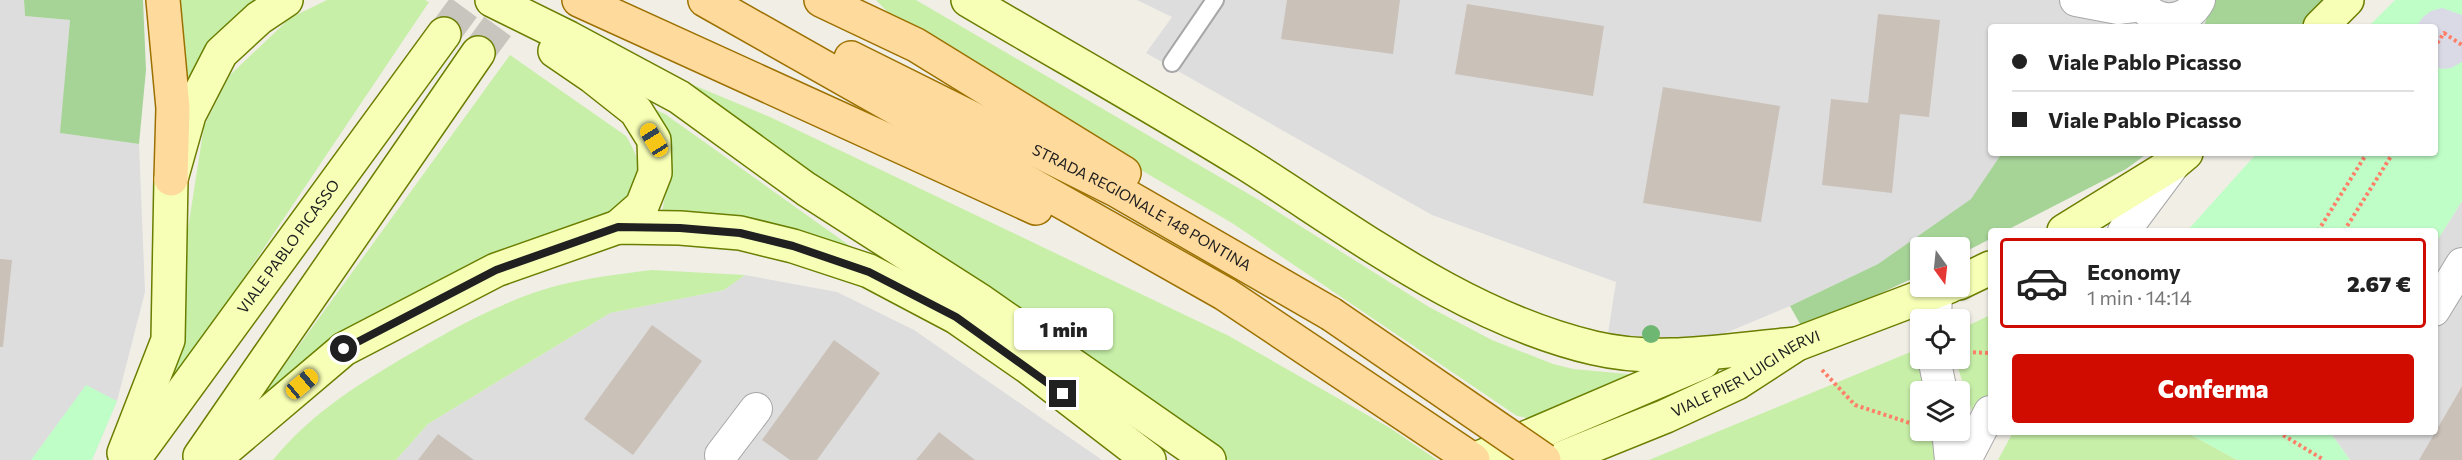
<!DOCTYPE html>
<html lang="it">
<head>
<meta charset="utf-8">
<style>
  body { margin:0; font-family:Commissioner,sans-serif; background:#f6f6f6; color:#222; height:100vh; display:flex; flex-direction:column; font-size:22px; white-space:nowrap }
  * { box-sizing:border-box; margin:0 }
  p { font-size:20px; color:#767676 }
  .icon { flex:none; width:33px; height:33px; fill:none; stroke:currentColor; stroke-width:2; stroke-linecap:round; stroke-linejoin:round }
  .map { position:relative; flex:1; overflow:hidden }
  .drawer { position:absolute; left:1988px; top:228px; width:450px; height:207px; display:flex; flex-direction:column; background:#fff; border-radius:6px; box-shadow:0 2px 4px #0004 }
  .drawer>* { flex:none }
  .guide { position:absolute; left:1988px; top:24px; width:450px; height:132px; border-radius:6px; box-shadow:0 2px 4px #0004; display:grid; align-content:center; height:132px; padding:0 24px; background:#fff }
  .needle { width:39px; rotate:165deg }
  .fabs { position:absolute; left:1910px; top:237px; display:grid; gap:12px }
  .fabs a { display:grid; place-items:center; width:60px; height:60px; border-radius:6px; background:#fff; box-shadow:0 2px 4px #0004; font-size:30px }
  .end { position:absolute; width:27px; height:27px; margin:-14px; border:8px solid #202020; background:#fff; box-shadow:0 0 0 3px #fff }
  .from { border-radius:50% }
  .bubble { position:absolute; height:42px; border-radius:6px; background:#fff; box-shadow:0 2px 4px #0004; font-size:20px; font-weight:800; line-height:42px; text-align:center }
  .car { position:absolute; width:18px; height:36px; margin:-18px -9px; border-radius:8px; box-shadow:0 0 4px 2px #0007; background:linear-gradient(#f5c518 24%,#345 0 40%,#f5c518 0 76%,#345 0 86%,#f5c518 0) }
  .guide b { display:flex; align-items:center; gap:21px; height:57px; font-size:22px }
  .guide b+b { border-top:2px solid #e0e0e0 }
  .guide i { width:15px; height:15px; background:#222 }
  ul { padding:10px 0 0; list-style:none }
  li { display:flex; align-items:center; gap:18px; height:90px; margin:0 12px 9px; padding:0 12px; border:3px solid #e0e0e0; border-radius:6px }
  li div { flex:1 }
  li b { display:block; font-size:22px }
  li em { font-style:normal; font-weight:800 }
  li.active { border-color:#d00b00 }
  li>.icon { width:54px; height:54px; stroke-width:1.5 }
  .cta { display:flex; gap:12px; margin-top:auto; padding:12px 24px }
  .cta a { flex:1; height:69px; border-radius:6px; background:#d00b00; color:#fff; font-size:24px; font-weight:800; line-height:69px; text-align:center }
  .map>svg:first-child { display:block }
</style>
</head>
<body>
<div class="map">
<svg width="2462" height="460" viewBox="0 0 2462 460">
  <rect width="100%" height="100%" fill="#f1eee6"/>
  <path fill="#dedddd" d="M0,0H24L25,16L70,20L61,133L139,144L145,292L117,401L92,460H0Z
    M1137,0H2212L2204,27H1990V153H2002L1972,199L1878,264L1790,306L1699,344L1607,340L1616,282L1432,215L1146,53L1172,17Z
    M2462,201V460H2350L2330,432H2434L2435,244Z
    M745,275L837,292L914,330L1102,460H396L428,424L610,313L724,290Z"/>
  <path fill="#c7efa8" d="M175,0H273L179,131Z
    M327,0H425L429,2L170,388L182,325L187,235L204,126L230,75L290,18Z
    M876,0H916L1259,200L1429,307L1492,340L1553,364L1573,369L1649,376L1535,419L1517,416L1232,223L911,36Z
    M510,55L626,136C645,168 641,178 627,211L519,251L242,424Z
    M660,71L770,117L1229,336L1390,428L1437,460H1221Z
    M634,100L665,114L881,268L662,213L669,172Z
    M652,270L745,275L724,290L610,313L428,424L396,460H273C313,411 363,381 417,350C454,328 495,306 536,292C574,279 613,275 652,270Z
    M1990,315V395L1974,417L1955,359L1959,358V330Z
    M1913,351L1927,391L1920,392V430L1933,431L1938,460H1649Z
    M2013,432H2186L2237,460H1998Z"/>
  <path fill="#a6d497" d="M24,0H143L146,70L139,144L60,133L70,20L25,16Z
    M2212,0H2327L2299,27H2204Z
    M2002,153H2148L2126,169L2005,231H1990V239L1959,255V248H1920V275L1803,329L1790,306L1878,264L1971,199Z"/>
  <path fill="#c0fec8" d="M2395,0H2462V201L2435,244L2434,231H2187L2257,153H2434V27H2368Z
    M86,385L117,401L92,460H31Z
    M2186,432H2330L2350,460H2237Z"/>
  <path fill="#dadae7" d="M2442,8L2462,15V62L2451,68L2442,69L2435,67L2434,27H2416L2423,17L2431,11Z"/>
  <path fill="#cac1b8" d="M1287,0H1400L1393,54L1281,39Z
    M1467,4L1604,26L1593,96L1455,74Z
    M1878,14L1940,20L1929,117L1900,114L1892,193L1822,185L1831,99L1868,103Z
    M1663,87L1780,106L1761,222L1643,203Z
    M0,259L12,260L3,347H0Z
    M652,325L702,361L633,455L584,419Z
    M834,340L880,373L817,460H790L762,440Z
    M2462,386V460H2419L2457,395Z
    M939,432L975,460H916Z
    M438,434L474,460H418Z"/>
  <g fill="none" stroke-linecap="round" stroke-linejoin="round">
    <path stroke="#c7c5be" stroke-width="33" stroke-dasharray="33 16" stroke-linecap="butt" d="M444,34L469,0
      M478,53L517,0"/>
    <defs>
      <path id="lane" d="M1172,63L1215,0"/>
      <path id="street" d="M2076,0L2118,8L2142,5
        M2140,0C2152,26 2187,25 2199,0
        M2124,231L2174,164
        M2434,310L2462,264
        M1935,320L1936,293
        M1934,358L1941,392
        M1948,430L1951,460
        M721,455L756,409
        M1965,460L1990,412"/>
      <g id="secondary">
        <path d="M492,0L569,38L679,97L806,189L982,302L1209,460"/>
        <path d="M968,0C1061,55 1156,108 1248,165C1357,234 1466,318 1594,348C1662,364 1730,349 1797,344"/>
        <path d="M2320,27L2347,0"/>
        <path d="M555,51L593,77L636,111L654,140L655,173L642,206L618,227"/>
        <path d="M2064,231L2174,163L2186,153"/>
        <path d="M1959,283L1990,268"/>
        <path d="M124,453L168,340L171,179L189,115L221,53L259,18L286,0"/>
        <path d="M200,456L478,53"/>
        <path id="s1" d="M133,460L444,34"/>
        <path d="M213,460L344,349L496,270L618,227L680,228L740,233L793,246L869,271L956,317L1028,367L1149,460"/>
        <path d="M1474,460L1703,362"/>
        <path id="s2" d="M1557,460L1666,416L1737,383L1797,344L1950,286"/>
      </g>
      <g id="primary">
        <path d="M163,0L173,108L171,179"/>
        <path d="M579,0L1036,208"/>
        <path d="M705,0L1225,294L1473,460"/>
        <path d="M821,0L916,45L1124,173"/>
        <path id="s3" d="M851,58L1116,190L1331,314"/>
      </g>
    </defs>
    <use href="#lane" stroke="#a7a7a7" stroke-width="20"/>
    <use href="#street" stroke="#a7a7a7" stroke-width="34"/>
    <use href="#secondary" stroke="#6a7e00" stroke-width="36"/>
    <use href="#primary" stroke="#9c7100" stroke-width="36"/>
    <path stroke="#ff8069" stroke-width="4" stroke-dasharray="3 3" stroke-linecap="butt" d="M2434,48L2444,33L2462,45
      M2318,231L2367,153
      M2344,231L2393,153
      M1967,352L1990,353
      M1822,370L1855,405L1916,425
      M2278,432L2324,460"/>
    <use href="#lane" stroke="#fff" stroke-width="16"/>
    <use href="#street" stroke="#fff" stroke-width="32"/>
    <use href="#secondary" stroke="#f7ffb6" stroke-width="33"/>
    <use href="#primary" stroke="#ffda9d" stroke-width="33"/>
    <defs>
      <path id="primary-bridge" d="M1331,314L1544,460"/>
    </defs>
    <use href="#primary-bridge" stroke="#9c7100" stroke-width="36" stroke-linecap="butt"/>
    <use href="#primary-bridge" stroke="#ffda9d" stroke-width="33"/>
  </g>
  <circle fill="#6eb773" cx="1651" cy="334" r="9"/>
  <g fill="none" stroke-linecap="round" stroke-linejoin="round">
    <path stroke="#202020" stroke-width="8" d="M344,349L496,270L618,227L680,228L740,233L793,246L869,272L956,317L1063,394"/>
  </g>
  <g text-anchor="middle" stroke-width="4.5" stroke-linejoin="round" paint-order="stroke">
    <g font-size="15" fill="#202020" stroke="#fff">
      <text dy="5" stroke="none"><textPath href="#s3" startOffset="327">STRADA REGIONALE 148 PONTINA</textPath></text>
      <text dy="5" stroke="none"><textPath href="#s1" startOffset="264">VIALE PABLO PICASSO</textPath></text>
      <text dy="5" stroke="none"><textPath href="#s2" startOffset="208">VIALE PIER LUIGI NERVI</textPath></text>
    </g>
  </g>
</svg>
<div class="fabs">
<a><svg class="needle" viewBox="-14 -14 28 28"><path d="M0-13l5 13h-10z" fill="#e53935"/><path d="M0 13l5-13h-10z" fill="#767676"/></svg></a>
<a><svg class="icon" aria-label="locate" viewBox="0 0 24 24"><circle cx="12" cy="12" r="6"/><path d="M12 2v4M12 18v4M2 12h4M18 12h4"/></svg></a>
<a><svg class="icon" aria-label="layers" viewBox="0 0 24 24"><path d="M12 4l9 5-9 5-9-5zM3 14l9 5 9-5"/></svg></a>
</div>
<i class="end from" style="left:344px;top:349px"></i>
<i class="end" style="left:1063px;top:394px"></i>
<div class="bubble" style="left:1014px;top:308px;width:99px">1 min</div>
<i class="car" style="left:654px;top:140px;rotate:328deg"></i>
<i class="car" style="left:302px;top:384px;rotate:50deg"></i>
<div class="guide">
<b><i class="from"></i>Viale Pablo Picasso</b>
<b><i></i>Viale Pablo Picasso</b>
</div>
<section class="drawer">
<ul>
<li class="active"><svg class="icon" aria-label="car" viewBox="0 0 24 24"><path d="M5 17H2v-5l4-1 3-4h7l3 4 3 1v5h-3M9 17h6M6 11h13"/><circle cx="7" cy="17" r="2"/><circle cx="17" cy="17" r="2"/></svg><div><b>Economy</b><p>1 min · 14:14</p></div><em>2.67 €</em></li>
</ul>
<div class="cta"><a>Conferma</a></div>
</section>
</div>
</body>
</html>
